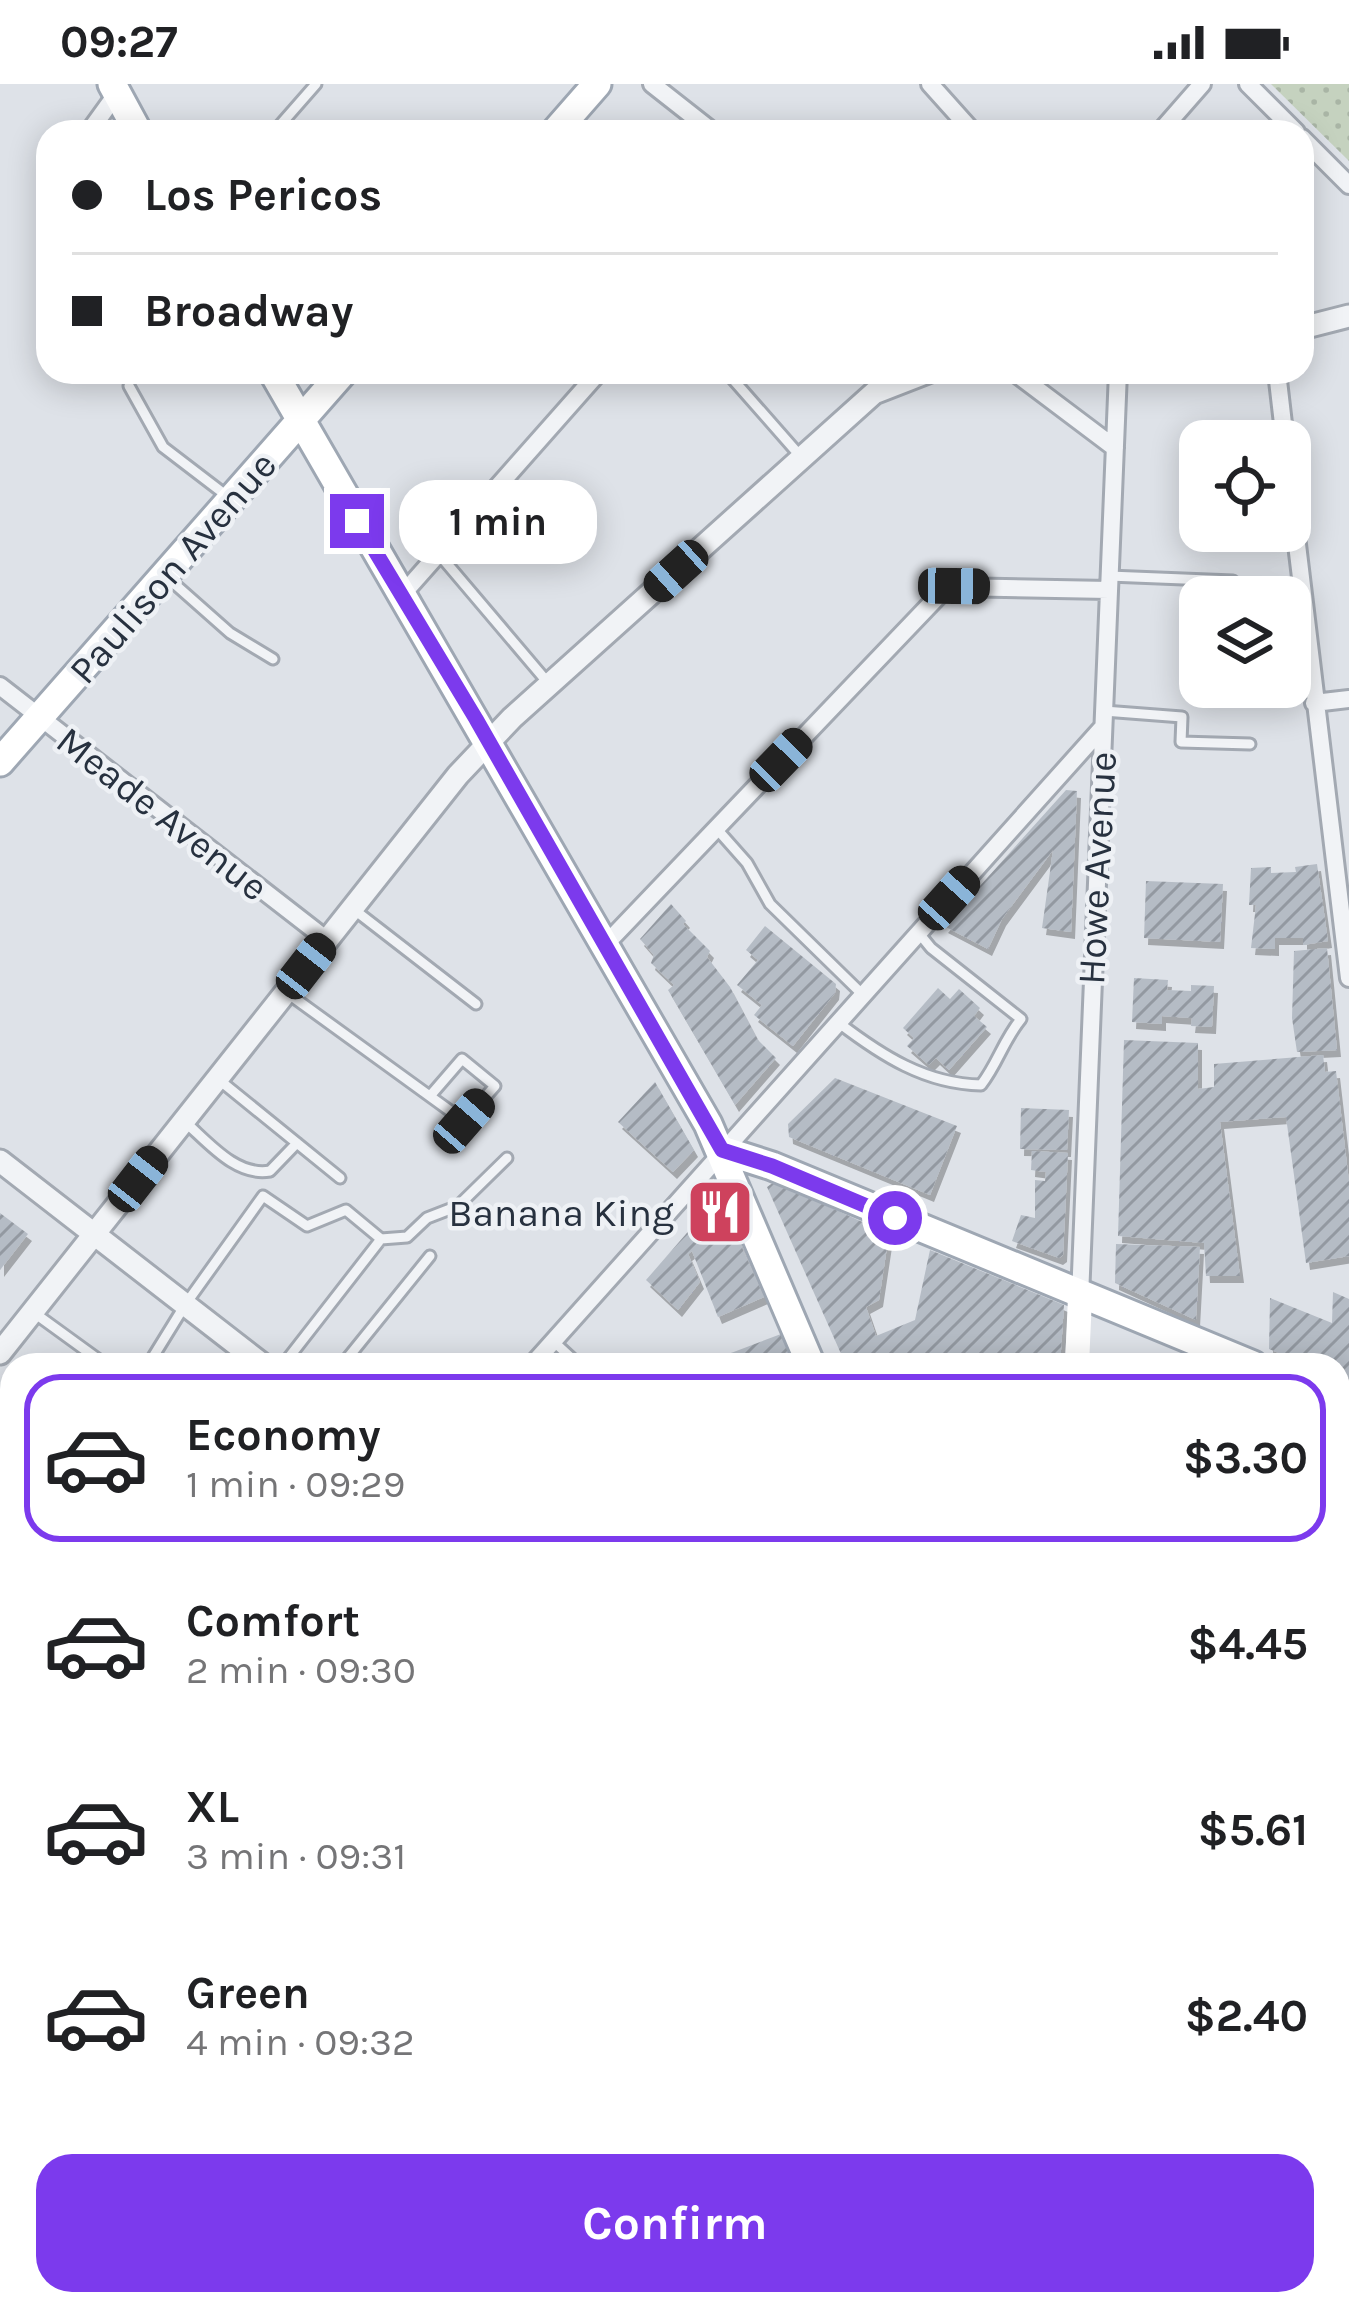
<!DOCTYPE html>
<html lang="en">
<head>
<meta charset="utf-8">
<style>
  body { margin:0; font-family:Karla,sans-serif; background:#f6f6f6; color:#202124; height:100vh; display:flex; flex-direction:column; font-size:45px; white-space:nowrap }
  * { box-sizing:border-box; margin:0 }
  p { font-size:39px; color:#757577 }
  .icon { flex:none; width:66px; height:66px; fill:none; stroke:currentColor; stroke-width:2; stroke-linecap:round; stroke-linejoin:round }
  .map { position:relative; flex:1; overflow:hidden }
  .drawer { position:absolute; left:0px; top:1269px; width:1350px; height:963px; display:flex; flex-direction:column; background:#fff; border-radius:36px 36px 0 0; box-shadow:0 6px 30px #0003 }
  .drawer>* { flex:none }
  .guide { position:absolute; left:36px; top:36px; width:1278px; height:264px; border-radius:36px; box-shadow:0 6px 30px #0003; display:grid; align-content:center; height:264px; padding:0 36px; background:#fff }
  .tools { position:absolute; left:1179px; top:336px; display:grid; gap:24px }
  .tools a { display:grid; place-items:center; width:132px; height:132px; border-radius:24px; background:#fff; box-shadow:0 6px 30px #0003; font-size:60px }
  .end { position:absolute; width:54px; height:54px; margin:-27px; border:15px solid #7c3aed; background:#fff; box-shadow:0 0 0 6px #fff }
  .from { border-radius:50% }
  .bubble { position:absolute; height:84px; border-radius:36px; background:#fff; box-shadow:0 6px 30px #0003; font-size:39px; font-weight:700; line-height:84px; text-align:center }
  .car { position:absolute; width:36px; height:72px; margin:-36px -18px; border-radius:15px; box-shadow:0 0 9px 3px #0007; background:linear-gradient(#222 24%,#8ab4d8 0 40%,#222 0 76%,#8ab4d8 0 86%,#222 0) }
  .guide b { display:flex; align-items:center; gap:42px; height:114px; font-size:45px }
  .guide b+b { border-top:3px solid #e0e0e0 }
  .guide i { width:30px; height:30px; background:#202124 }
  ul { padding:21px 0 0; list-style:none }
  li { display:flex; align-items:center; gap:36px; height:168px; margin:0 24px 18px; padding:0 12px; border:6px solid transparent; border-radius:36px }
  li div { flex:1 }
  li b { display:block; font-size:45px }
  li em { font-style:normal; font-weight:700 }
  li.active { border-color:#7c3aed }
  li>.icon { width:108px; height:108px; stroke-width:1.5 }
  .cta { display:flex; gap:24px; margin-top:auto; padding:24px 36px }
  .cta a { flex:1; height:138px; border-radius:36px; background:#7c3aed; color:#fff; font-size:48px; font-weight:700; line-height:138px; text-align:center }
  .status { display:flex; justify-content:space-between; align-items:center; height:84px; padding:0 60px; background:#fff; direction:ltr }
  .status svg { height:33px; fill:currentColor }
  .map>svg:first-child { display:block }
</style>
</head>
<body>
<div class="status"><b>09:27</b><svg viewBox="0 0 49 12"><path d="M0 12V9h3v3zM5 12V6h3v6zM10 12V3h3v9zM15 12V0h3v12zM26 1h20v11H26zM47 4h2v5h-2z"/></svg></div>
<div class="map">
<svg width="1349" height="2230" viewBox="0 0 1349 2230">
  <defs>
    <pattern id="park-dots" width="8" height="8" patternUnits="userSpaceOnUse" patternTransform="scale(3)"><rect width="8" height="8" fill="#c5d2bf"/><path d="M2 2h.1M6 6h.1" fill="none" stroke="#a9b5a5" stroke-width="1.8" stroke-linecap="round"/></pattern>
    <pattern id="building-hatch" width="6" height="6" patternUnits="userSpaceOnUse" patternTransform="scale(3)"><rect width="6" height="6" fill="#b5bcc5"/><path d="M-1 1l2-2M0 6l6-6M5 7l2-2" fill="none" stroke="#9399a1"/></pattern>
    <filter id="shadow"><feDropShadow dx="4" dy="7" stdDeviation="0" flood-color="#0004"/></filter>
  </defs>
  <rect width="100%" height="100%" fill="#dee2e8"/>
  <path fill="url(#park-dots)" d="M1271,0H1349V77Z"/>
  <path fill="url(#building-hatch)" filter="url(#shadow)" d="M1066,706L1077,707L1071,848L1042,844L1053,766L1002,835L988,865L944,842Z
    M1317,780L1328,857L1303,861V854H1275V865L1251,864L1256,821H1249L1251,784L1271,783V789L1296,788L1295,783Z
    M1146,797L1223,800L1220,858L1144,854Z
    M671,820L686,837L683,840L710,867L707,873L730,903L758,956L776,974L735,1021L668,906L674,901L651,879L654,871L640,855Z
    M765,842L836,900L835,909L793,962L754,931L762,921L737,901L758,876L746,866Z
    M1327,864L1337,966L1297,968L1292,934L1294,867Z
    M1134,894L1168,896L1167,906L1191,907V901L1214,902L1212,943L1191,942L1192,934L1162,932V940L1132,938Z
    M938,904L950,915L959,905L980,924L974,932L987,943L949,986L936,974L929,981L907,962L914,954L903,944Z
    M1124,956L1198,959V1005L1214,1003V980L1323,971L1325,988L1336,987L1349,1098V1172L1306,1179L1286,1033L1220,1038L1240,1192H1206L1204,1159L1118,1152Z
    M835,994L957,1042L930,1111L789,1053L788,1040Z
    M655,998L694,1066L673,1088L618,1038Z
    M1021,1024L1069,1026L1067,1066L1020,1065Z
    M1032,1067L1068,1069L1063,1171L1059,1174L1012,1157L1021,1131L1035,1134V1096L1045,1097L1046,1088L1031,1086Z
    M774,1098L889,1150L879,1216L866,1223L876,1252L915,1236L930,1166L1064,1221L1060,1281H846L767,1103Z
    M719,1112L764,1213L718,1233L692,1167L688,1170L700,1198L678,1226L646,1196Z
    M0,1129L28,1150L0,1186Z
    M1116,1160L1200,1163L1196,1236L1115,1199Z
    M1333,1208L1349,1215V1294L1338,1292V1281H1309L1269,1265L1270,1214L1332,1239Z
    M781,1250L795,1281H738L731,1269Z
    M1338,1332L1349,1337V1388L1338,1394Z
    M1349,1553V1656L1338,1630V1559Z
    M1349,1662V1744L1338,1718V1666Z
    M1338,1833L1349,1857V1944L1338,1949Z
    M1349,1998V2070L1338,2075V2004Z
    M322,2220H468L469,2223L422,2230H324Z
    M859,2220H957L961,2230H864Z
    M1012,2220H1088L1092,2230H1005L1014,2226Z"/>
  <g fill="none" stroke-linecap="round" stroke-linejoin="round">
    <defs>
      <path id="service" d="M274,48L316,0
        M730,292L802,374
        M129,302L163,363L227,412
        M438,469L549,600
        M1109,492L1233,497
        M169,495L230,549L273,575
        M1104,627L1182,633L1181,658L1250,660
        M716,744L747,779L770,820L862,910
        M352,824L476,920
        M286,908L464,1037L495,1002L462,975L430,1012
        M839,939C881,971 925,1000 981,1001C998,979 1003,957 1021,935L931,864L918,848
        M218,995L340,1094
        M184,1037C208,1058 236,1093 270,1087L297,1059
        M381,1155L407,1153L427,1134L458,1122L507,1074
        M33,1228L106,1281
        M553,1257L579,1281
        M148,1281L185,1221L263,1112L307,1142L346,1126L381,1155L283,1281
        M342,1281L430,1172
        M1338,1445L1349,1438
        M1338,1487L1349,1480
        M0,2067L12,2052
        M216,2220L219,2230
        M254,2220L256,2230
        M300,2220L302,2230
        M1129,2220H1131
        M1293,2220L1298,2223L1307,2220"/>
      <path id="minor" d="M652,0L713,48
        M930,0L973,48
        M1248,0L1296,48
        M89,48L120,5
        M1160,48L1202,0
        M1302,54L1349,101
        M1014,288L1115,364
        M1277,288L1285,357
        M1290,402L1349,894
        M401,512L599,288
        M0,602L327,856
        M1314,619L1349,615
        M604,862L944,506L954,503L1109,506
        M1080,1213L1118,288
        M532,1281L1102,644
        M0,1618L12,1627
        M0,1722L12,1710
        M0,1986L12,1972"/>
      <path id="tertiary" d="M1302,244L1349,232
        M0,1077L263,1281
        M0,1269L458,691L512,634L874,309L928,288
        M805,2220L810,2230"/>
      <path id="primary" d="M112,0L138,48
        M555,48L597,0
        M273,288L708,1040L811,1281
        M0,678L343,288
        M722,1066L772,1082L1253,1281
        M1338,1315L1349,1319
        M1338,1420L1349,1413
        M1338,1506L1349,1500
        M0,2074L12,2084
        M0,2133L12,2134
        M0,2163L12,2164"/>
      <path id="motorway" d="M0,2182L12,2190
        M54,2220L67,2230"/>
    </defs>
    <use href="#service" stroke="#a3a9b2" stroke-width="15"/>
    <use href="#minor" stroke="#a3a9b2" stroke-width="22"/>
    <use href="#tertiary" stroke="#a3a9b2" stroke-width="27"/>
    <use href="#primary" stroke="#9ea7b3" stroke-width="33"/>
    <use href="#motorway" stroke="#86909e" stroke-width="36"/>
    <use href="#service" stroke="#f1f3f6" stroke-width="9"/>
    <use href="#minor" stroke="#f1f3f6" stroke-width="16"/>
    <use href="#tertiary" stroke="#f1f3f6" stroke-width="21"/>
    <path stroke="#fff" stroke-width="24" d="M1077,1281L1080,1213
      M1338,1793L1349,1818
      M1338,1978L1349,1973
      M97,2220L106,2230
      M134,2220L135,2230
      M1230,2220L1234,2230"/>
    <use href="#primary" stroke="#fff" stroke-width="27"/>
    <use href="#motorway" stroke="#fff" stroke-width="30"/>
  </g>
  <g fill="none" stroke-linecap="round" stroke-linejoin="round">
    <path stroke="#7c3aed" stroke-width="15" d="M357,437L476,635L722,1066L772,1082L895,1134"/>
  </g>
  <defs>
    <symbol id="restaurant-square" viewBox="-11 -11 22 22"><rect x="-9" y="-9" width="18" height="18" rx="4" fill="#ce425d" stroke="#eef1f5"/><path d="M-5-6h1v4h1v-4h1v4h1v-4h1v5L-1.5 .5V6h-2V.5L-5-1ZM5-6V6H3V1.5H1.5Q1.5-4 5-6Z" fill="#fff"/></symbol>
  </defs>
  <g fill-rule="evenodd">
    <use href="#restaurant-square" x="682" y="1090" width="76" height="76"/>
  </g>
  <g text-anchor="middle" stroke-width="9" stroke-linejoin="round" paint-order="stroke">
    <g font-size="39" fill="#27313f" stroke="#eef1f5">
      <text transform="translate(172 483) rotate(-49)" y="14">Paulison Avenue</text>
      <text transform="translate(163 729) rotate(38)" y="14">Meade Avenue</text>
      <text transform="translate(1096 784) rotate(-87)" y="14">Howe Avenue</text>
    </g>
    <g font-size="39" fill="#27313f" stroke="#eef1f5" text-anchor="end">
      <text x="674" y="1142">Banana King</text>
    </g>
  </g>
</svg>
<div class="tools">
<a><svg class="icon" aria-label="locate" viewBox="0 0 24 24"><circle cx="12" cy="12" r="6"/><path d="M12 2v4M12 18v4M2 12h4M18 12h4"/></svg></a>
<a><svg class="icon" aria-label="layers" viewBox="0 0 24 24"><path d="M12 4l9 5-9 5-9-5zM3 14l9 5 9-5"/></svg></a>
</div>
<i class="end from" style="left:895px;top:1134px"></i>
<i class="end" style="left:357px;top:437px"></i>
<div class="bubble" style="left:399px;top:396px;width:198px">1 min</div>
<i class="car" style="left:676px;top:487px;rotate:228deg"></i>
<i class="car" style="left:954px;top:502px;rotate:91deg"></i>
<i class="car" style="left:781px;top:676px;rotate:44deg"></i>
<i class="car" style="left:949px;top:814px;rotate:42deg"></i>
<i class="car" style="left:306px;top:882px;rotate:38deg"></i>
<i class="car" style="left:464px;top:1037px;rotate:41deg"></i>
<i class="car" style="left:138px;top:1095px;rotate:38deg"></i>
<div class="guide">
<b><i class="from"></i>Los Pericos</b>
<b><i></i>Broadway</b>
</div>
<section class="drawer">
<ul>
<li class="active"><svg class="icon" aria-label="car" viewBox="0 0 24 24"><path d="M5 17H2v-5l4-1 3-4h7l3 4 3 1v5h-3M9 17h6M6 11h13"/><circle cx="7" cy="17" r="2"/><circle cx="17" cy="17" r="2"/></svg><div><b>Economy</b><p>1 min · 09:29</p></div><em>$3.30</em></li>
<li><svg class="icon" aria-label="car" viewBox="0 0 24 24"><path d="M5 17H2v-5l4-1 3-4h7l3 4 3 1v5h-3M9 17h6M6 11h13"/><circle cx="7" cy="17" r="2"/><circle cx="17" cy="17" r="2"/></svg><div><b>Comfort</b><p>2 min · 09:30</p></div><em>$4.45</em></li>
<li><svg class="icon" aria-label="car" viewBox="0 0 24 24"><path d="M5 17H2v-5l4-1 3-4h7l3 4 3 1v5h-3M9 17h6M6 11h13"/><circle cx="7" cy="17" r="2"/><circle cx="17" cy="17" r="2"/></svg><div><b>XL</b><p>3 min · 09:31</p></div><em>$5.61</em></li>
<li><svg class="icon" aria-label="car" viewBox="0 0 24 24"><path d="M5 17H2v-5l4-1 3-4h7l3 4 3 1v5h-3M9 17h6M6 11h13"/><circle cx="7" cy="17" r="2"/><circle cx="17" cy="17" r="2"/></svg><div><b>Green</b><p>4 min · 09:32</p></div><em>$2.40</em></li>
</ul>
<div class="cta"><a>Confirm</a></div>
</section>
</div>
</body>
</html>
